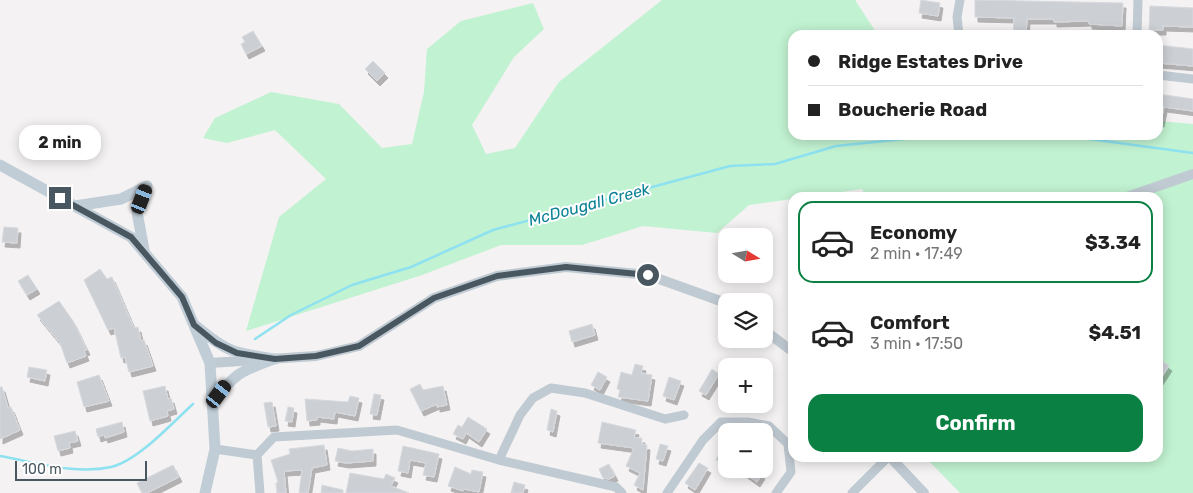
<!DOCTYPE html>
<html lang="en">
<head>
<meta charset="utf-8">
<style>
  body { margin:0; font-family:Rubik,sans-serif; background:#f2f2f2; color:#222; height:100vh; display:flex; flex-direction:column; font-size:19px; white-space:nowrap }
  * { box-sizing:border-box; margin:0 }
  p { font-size:16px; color:#767676 }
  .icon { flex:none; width:28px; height:28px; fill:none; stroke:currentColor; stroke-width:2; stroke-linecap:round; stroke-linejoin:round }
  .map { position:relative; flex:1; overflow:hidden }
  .side { position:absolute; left:788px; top:192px; width:375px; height:270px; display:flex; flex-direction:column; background:#fff; border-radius:15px; box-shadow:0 2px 12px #0003 }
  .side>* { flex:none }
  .hud { position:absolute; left:788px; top:30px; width:375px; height:110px; border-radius:15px; box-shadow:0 2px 12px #0003; display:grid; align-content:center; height:110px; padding:0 20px; background:#fff }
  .needle { width:32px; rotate:101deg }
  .tools { position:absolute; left:718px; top:228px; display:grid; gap:10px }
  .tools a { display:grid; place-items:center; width:55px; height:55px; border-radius:10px; background:#fff; box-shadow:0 2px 12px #0003; font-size:25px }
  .scale { position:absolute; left:15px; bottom:12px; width:132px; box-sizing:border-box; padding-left:5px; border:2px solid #495761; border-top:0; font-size:14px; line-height:18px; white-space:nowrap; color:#495761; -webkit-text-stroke:4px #fff; paint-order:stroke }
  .end { position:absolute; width:22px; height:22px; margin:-11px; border:6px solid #495761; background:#fff; box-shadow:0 0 0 2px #fff }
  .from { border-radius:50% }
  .bubble { position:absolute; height:35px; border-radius:15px; background:#fff; box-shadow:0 2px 12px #0003; font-size:16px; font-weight:700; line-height:35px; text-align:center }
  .car { position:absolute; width:15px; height:30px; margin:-15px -8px; border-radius:6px; box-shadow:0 0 4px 1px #0007; background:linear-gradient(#222 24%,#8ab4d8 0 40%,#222 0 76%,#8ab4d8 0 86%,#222 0) }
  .hud b { display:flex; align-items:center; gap:18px; height:48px; font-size:19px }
  .hud b+b { border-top:1px solid #e0e0e0 }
  .hud i { width:12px; height:12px; background:#222 }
  ul { padding:9px 0 0; list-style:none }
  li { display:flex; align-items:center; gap:15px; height:82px; margin:0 10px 8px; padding:0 10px; border:2px solid transparent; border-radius:15px }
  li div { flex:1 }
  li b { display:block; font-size:19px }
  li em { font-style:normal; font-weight:700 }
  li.on { border-color:#0b8043 }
  li>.icon { width:45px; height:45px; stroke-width:1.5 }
  .action { display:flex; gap:10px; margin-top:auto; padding:10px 20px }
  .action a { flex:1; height:58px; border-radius:15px; background:#0b8043; color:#fff; font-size:20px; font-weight:700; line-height:58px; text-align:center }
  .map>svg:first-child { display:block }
</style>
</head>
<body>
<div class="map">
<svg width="1193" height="493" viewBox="0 0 1193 493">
  <defs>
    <filter id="shadow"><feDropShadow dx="3" dy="5" stdDeviation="0" flood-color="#0004"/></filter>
  </defs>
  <rect width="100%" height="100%" fill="#f4f2f2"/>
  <path fill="#c1f2d1" d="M662,0H855L878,35H792V135H1158V121L1193,124V493H960L926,458H1158V198H866L862,189L749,205L717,233L643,226L582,245H501L422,275L246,331L279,217L326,179L275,130L227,143L203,138L215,118L271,92L339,104L382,148L412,144L424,92L427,49L461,21L533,3L544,29L514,57L472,125L486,154L515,148L559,82Z"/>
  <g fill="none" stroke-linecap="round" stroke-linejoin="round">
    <path stroke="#8de1f0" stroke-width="2.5" d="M1060,135L1193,153
      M255,339L291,315L352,285L411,267L493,230L730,166L775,164L836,146L943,135
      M0,456C35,462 75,475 111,467C138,461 173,422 193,404"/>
  </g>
  <path fill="#ccd0d5" stroke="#d6d9de" filter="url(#shadow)" d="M921,0L940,3L938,16L919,13Z
    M975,0L1123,3L1122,26L1089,24V21L1054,22V19H1027L1026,35H1013L1014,18L975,17Z
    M1150,6L1193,8V27L1163,26V30H1149Z
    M253,31L262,46L246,54L241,44L245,42L242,37Z
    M1158,45L1193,49V66L1158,63Z
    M373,61L385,73L377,81L365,69Z
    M1158,94L1193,99V111L1164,107L1161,122H1158Z
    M4,227L18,228L17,243L2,242Z
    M100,269L107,279L112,277L134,328L138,327L141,341L144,340L153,366L129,372L125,357L121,358L114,328L108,330L84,280Z
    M28,275L37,289L27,295L18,281Z
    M59,301L73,321L87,350L84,351L86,356L67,363L60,343L37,315Z
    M592,324L595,335L572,342L569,331Z
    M1158,358L1169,366L1158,383Z
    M635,364L643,366L641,373L652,375L648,401L618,397L620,390L617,389L621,372L632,375Z
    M29,367L47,370L45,381L27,377Z
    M712,369L719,374L706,395L699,391Z
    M598,372L607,377L600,390L591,385Z
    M99,375L109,401L84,407L77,382Z
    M669,377L681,381L674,400L663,396Z
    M420,384L423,390L443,386L447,405L437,407V404L421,411L410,389Z
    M165,386L168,399L171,398L174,409L167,411L168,416L150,421L143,391Z
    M0,387H2L8,408L11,407L20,430L0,439Z
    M374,394L381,395L377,415L370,414Z
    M350,396L359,398L355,416L335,412L334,419L317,417V420L307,421L305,399L348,402Z
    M272,402L276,426L268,427L264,403Z
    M288,407L294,408L292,422L285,421Z
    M551,409L557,411L553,432L547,430Z
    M468,417L487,429L479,442L466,433L463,439L453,434L458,425L462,427Z
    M122,422L124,432L105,438L104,435L98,437L96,429Z
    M602,422L636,430L634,438H642L641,444L647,445L643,490L634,485L640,473L626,466L634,448L598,443Z
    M75,431L78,441L69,443L70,448L58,451L54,436Z
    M726,440V458L724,463L716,460Z
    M660,444L668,446L663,461L656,459Z
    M324,445L327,465L312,468L308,493H299L302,470L284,471L286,493H277L276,483L278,482L271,460L290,454L289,449Z
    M403,446L439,454L434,477L423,475L426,463L410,460L408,473L398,471Z
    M338,448L352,451L373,449V461L346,463L335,461Z
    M699,463L708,468L695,490L685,483Z
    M609,464L615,476L609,479L603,478L599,469Z
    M173,465L179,477L147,493H142L137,483Z
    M455,467L471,474L472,470L483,472L479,492L464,489L463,491L448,486Z
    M739,469H754L762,474L757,482Z
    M350,473L384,479L386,474L395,478L391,486L409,493H346Z
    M514,482L525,485L523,493H511Z
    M322,485L343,490V493H321Z"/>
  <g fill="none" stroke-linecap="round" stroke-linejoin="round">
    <path stroke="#c0cad2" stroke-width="9" d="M959,35L957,17L960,0
      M1137,35L1138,0
      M1158,75L1193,79
      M215,449L257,455
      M499,460L616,487L622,493
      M260,493L257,455L274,437L397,430L499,460L520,415L533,398L551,388L585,393L665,419L684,415
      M667,493L703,440L721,422H748L769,426L788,444L791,472L776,493
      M852,493L887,458"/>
    <path stroke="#c0cad2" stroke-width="10" d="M1124,198L1193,174
      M764,330L792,351
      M210,363L316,356L359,346L434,298L497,276L566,267L648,275L726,303
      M891,458L924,493"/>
    <path stroke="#c0ccd6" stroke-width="11" d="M0,165L131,237L182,297L210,363L215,449L205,493
      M75,206L121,199L147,186
      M144,250L137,212L147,186
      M196,326C228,353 234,353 275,359
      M213,403C234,373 241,371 274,359"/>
  </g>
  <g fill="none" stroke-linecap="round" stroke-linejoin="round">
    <path stroke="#495761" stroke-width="6" d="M60,198L131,237L182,297L194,325L216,343L237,353L275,359L316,356L359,346L434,298L497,276L566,267L648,275"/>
  </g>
  <g text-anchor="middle" stroke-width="4" stroke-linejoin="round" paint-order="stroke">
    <g font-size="16" font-style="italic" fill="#0a8094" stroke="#fff">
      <text transform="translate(589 204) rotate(-15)" y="6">McDougall Creek</text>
    </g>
  </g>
</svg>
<div class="tools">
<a><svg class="needle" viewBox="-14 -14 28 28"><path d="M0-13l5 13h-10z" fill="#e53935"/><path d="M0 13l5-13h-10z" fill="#767676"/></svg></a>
<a><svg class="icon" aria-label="layers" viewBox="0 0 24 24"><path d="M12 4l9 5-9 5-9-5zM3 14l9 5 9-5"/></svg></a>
<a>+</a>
<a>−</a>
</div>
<div class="scale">100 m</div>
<i class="end from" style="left:648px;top:275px"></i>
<i class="end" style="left:60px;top:198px"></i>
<div class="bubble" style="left:19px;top:125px;width:82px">2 min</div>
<i class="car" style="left:142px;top:199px;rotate:21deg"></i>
<i class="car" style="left:219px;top:394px;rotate:37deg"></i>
<div class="hud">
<b><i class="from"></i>Ridge Estates Drive</b>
<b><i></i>Boucherie Road</b>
</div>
<section class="side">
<ul>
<li class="on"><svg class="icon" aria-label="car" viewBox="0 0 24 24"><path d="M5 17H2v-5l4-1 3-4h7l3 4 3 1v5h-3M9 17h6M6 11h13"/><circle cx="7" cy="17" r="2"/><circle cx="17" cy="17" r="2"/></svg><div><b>Economy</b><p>2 min · 17:49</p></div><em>$3.34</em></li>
<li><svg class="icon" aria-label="car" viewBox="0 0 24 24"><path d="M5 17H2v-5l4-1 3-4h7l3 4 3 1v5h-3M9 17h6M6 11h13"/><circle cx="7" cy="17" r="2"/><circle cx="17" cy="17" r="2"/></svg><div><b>Comfort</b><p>3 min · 17:50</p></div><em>$4.51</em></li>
</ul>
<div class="action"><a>Confirm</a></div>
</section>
</div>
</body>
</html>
